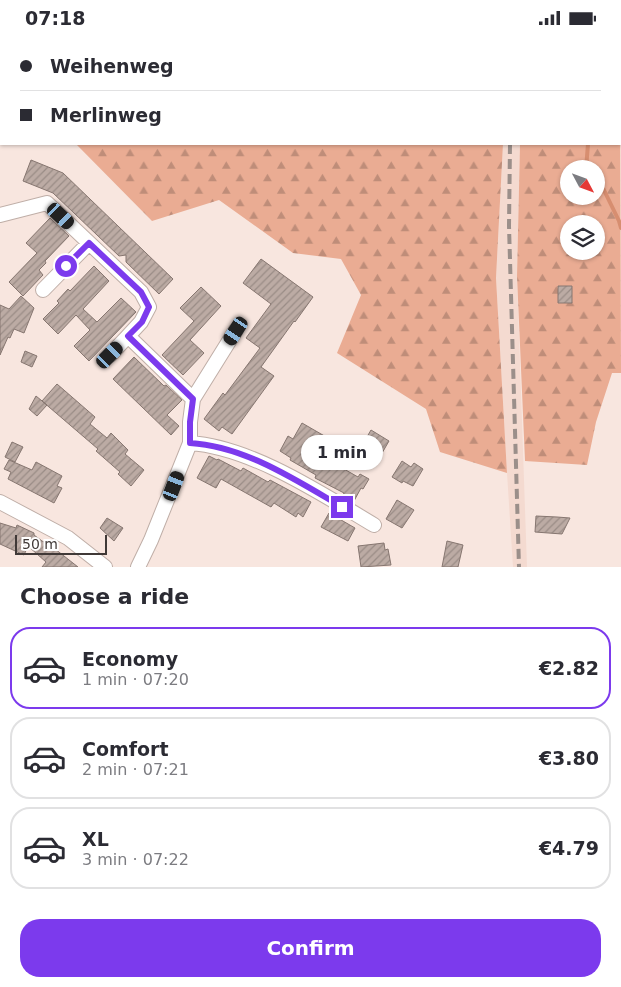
<!DOCTYPE html>
<html lang="en">
<head>
<meta charset="utf-8">
<style>
  body { margin:0; font-family:"DejaVu Sans",sans-serif; background:#f7f7f7; color:#2b2b33; height:100vh; display:flex; flex-direction:column; font-size:19px; white-space:nowrap }
  * { box-sizing:border-box; margin:0 }
  p { font-size:16px; color:#7c7c81 }
  .icon { flex:none; width:28px; height:28px; fill:none; stroke:currentColor; stroke-width:2; stroke-linecap:round; stroke-linejoin:round }
  .map { position:relative; height:532px; overflow:hidden }
  .sheet { display:flex; flex-direction:column; background:#fff; flex:1 }
  .sheet>* { flex:none }
  .top-card { position:absolute; left:0px; top:0px; width:621px; height:110px; box-shadow:0 1px 4px #0004; display:grid; align-content:center; height:110px; padding:0 20px; background:#fff }
  .needle { width:32px; rotate:131deg }
  .buttons { position:absolute; left:560px; top:125px; display:grid; gap:10px }
  .buttons a { display:grid; place-items:center; width:45px; height:45px; border-radius:50%; background:#fff; box-shadow:0 1px 4px #0004; font-size:25px }
  .scale { position:absolute; left:15px; bottom:12px; width:92px; box-sizing:border-box; padding-left:5px; border:2px solid #403937; border-top:0; font-size:14px; line-height:18px; white-space:nowrap; color:#403937; -webkit-text-stroke:4px #fff; paint-order:stroke }
  .end { position:absolute; width:22px; height:22px; margin:-11px; border:6px solid #7c3aed; background:#fff; box-shadow:0 0 0 2px #fff }
  .from { border-radius:50% }
  .bubble { position:absolute; height:35px; border-radius:18px; background:#fff; box-shadow:0 1px 4px #0004; font-size:16px; font-weight:700; line-height:35px; text-align:center }
  .car { position:absolute; width:15px; height:30px; margin:-15px -8px; border-radius:6px; box-shadow:0 0 4px 1px #0007; background:linear-gradient(#222 24%,#8ab4d8 0 40%,#222 0 76%,#8ab4d8 0 86%,#222 0) }
  .top-card b { display:flex; align-items:center; gap:18px; height:48px; font-size:19px }
  .top-card b+b { border-top:1px solid #e1e1e2 }
  .top-card i { width:12px; height:12px; background:#2b2b33 }
  ul { padding:0; list-style:none }
  li { display:flex; align-items:center; gap:15px; height:82px; margin:0 10px 8px; padding:0 10px; border:2px solid #e1e1e2; border-radius:20px }
  li div { flex:1 }
  li b { display:block; font-size:19px }
  li em { font-style:normal; font-weight:700 }
  li.on { border-color:#7c3aed }
  li>.icon { width:45px; height:45px; stroke-width:1.5 }
  h2 { padding:0 20px; font-size:22px; line-height:60px }
  .primary-button { display:flex; gap:10px; margin-top:auto; padding:10px 20px }
  .primary-button a { flex:1; height:58px; border-radius:20px; background:#7c3aed; color:#fff; font-size:20px; font-weight:700; line-height:58px; text-align:center }
  .status { display:flex; justify-content:space-between; align-items:center; height:35px; padding:0 25px; background:#fff; direction:ltr }
  .status svg { height:14px; fill:currentColor }
  .map>svg:first-child { display:block }
</style>
</head>
<body>
<div class="status"><b>07:18</b><svg viewBox="0 0 49 12"><path d="M0 12V9h3v3zM5 12V6h3v6zM10 12V3h3v9zM15 12V0h3v12zM26 1h20v11H26zM47 4h2v5h-2z"/></svg></div>
<div class="map">
<svg width="621" height="532" viewBox="0 0 621 532">
  <defs>
    <pattern id="forest-firs" width="22" height="20" patternUnits="userSpaceOnUse" patternTransform="scale(1.25)"><rect width="22" height="20" fill="#eaac93"/><path d="M5 1l3.5 6h-7zM16 11l3.5 6h-7z" fill="#bf8d79"/></pattern>
    <pattern id="building-hatch" width="6" height="6" patternUnits="userSpaceOnUse" patternTransform="scale(1.25)"><rect width="6" height="6" fill="#bcaba4"/><path d="M-1 1l2-2M0 6l6-6M5 7l2-2" fill="none" stroke="#9a8c86"/></pattern>
  </defs>
  <rect width="100%" height="100%" fill="#f8e6df"/>
  <path fill="#f4dad0" d="M503,109H520L517,241L527,532H513L507,438L496,243Z"/>
  <path fill="url(#forest-firs)" fill-rule="evenodd" d="M0,0H510L1,1V22Z
    M620,57L621,338H612L596,387L587,430L525,426L517,241L520,109H620ZM569,134H596V161H569ZM569,189H596V216H569Z
    M76,109H503L496,243L507,438L440,417L426,374L337,318L361,260L341,224L293,218L219,165L152,186Z"/>
  <g fill="none" stroke-linecap="round" stroke-linejoin="round">
    <path stroke="#d78e70" stroke-width="4" d="M416,0L418,1
      M586,134L588,109
      M596,146L601,149L619,186L621,193"/>
  </g>
  <path fill="url(#building-hatch)" stroke="#867670" d="M31,125L63,138L173,244L159,259L126,227V220L119,221L53,158L23,146Z
    M50,183L69,201L45,226L46,228L39,235L43,240L23,261L9,247L37,218L26,208Z
    M261,224L313,262L295,287L294,286L261,332L274,341L232,399L222,392L219,396L204,384L223,358L225,360L260,313L246,303L271,269L243,248Z
    M94,231L109,246L83,274L97,287L121,263L136,277L89,326L74,311L90,295L76,280L58,299L43,284L59,268L57,266L68,254L70,256Z
    M558,251H572V268H558Z
    M201,252L221,271L190,305L204,318L183,340L162,320L194,286L180,273Z
    M21,261L34,273L24,298L14,294L10,303L8,302L0,320V270L9,274Z
    M25,316L37,321L32,332L21,327Z
    M134,322L164,351L166,350L182,365L167,380L179,391L171,400L113,344Z
    M57,349L95,382L90,389L107,403L111,398L128,415L125,419L144,435L131,451L118,439L120,437L96,416L98,414L42,366Z
    M36,361L47,370L37,381L29,374Z
    M302,388L347,414L337,430L358,442L360,439L369,444L363,454L361,453L354,466L343,460L344,458L315,443L316,440L290,425L291,423L280,416L288,401L293,404Z
    M371,395L389,406L378,425L360,414Z
    M12,407L23,412L15,427L5,422Z
    M209,421L217,425L218,424L241,436L243,433L268,447L270,445L311,467L303,482L298,478L296,482L274,468L271,472L221,444L216,453L197,443Z
    M9,425L32,435L36,427L62,441L57,451L62,453L54,468L8,444L11,437L4,434Z
    M402,426L411,432L414,428L423,434L413,451L403,446L402,448L392,442Z
    M397,465L414,475L402,493L386,484Z
    M329,478L355,493L348,506L321,492Z
    M536,481L557,482L570,483L562,499L535,497Z
    M107,483L123,493L114,506L100,493Z
    M0,488L16,493L17,490L34,498V500L42,506L50,510L78,532H42L46,527L28,511L24,520L0,509Z
    M447,506L463,510L458,532H442Z
    M384,508L385,515L388,514L391,530L361,532L358,511Z"/>
  <g fill="none" stroke-linecap="round" stroke-linejoin="round">
    <defs>
      <path id="minor" d="M0,180L47,168L141,257L149,272L141,287L128,301L193,364
        M43,255L89,208
        M110,320L128,301
        M190,408C251,412 322,459 374,490
        M0,467L68,503L105,532
        M138,532L151,505L190,408V387L193,364L236,295"/>
    </defs>
    <use href="#minor" stroke="#bfaea7" stroke-width="16"/>
    <use href="#minor" stroke="#fff" stroke-width="14"/>
    <path stroke="#9b8f8a" stroke-width="4" stroke-dasharray="10 5" stroke-linecap="butt" d="M516,1V0
      M510,109L509,191L519,532"/>
  </g>
  <g fill="none" stroke-linecap="round" stroke-linejoin="round">
    <path stroke="#7c3aed" stroke-width="6" d="M66,231L89,208L141,257L149,272L142,287L128,301L193,364L190,387V408C244,411 296,445 342,472"/>
  </g>
</svg>
<div class="buttons">
<a><svg class="needle" viewBox="-14 -14 28 28"><path d="M0-13l5 13h-10z" fill="#e53935"/><path d="M0 13l5-13h-10z" fill="#7c7c81"/></svg></a>
<a><svg class="icon" aria-label="layers" viewBox="0 0 24 24"><path d="M12 4l9 5-9 5-9-5zM3 14l9 5 9-5"/></svg></a>
</div>
<div class="scale">50 m</div>
<i class="end from" style="left:66px;top:231px"></i>
<i class="end" style="left:342px;top:472px"></i>
<div class="bubble" style="left:301px;top:400px;width:82px">1 min</div>
<i class="car" style="left:61px;top:181px;rotate:133deg"></i>
<i class="car" style="left:236px;top:296px;rotate:213deg"></i>
<i class="car" style="left:110px;top:320px;rotate:45deg"></i>
<i class="car" style="left:174px;top:451px;rotate:21deg"></i>
<div class="top-card">
<b><i class="from"></i>Weihenweg</b>
<b><i></i>Merlinweg</b>
</div>
</div>
<section class="sheet">
<h2>Choose a ride</h2>
<ul>
<li class="on"><svg class="icon" aria-label="car" viewBox="0 0 24 24"><path d="M5 17H2v-5l4-1 3-4h7l3 4 3 1v5h-3M9 17h6M6 11h13"/><circle cx="7" cy="17" r="2"/><circle cx="17" cy="17" r="2"/></svg><div><b>Economy</b><p>1 min · 07:20</p></div><em>€2.82</em></li>
<li><svg class="icon" aria-label="car" viewBox="0 0 24 24"><path d="M5 17H2v-5l4-1 3-4h7l3 4 3 1v5h-3M9 17h6M6 11h13"/><circle cx="7" cy="17" r="2"/><circle cx="17" cy="17" r="2"/></svg><div><b>Comfort</b><p>2 min · 07:21</p></div><em>€3.80</em></li>
<li><svg class="icon" aria-label="car" viewBox="0 0 24 24"><path d="M5 17H2v-5l4-1 3-4h7l3 4 3 1v5h-3M9 17h6M6 11h13"/><circle cx="7" cy="17" r="2"/><circle cx="17" cy="17" r="2"/></svg><div><b>XL</b><p>3 min · 07:22</p></div><em>€4.79</em></li>
</ul>
<div class="primary-button"><a>Confirm</a></div>
</section>
</body>
</html>
